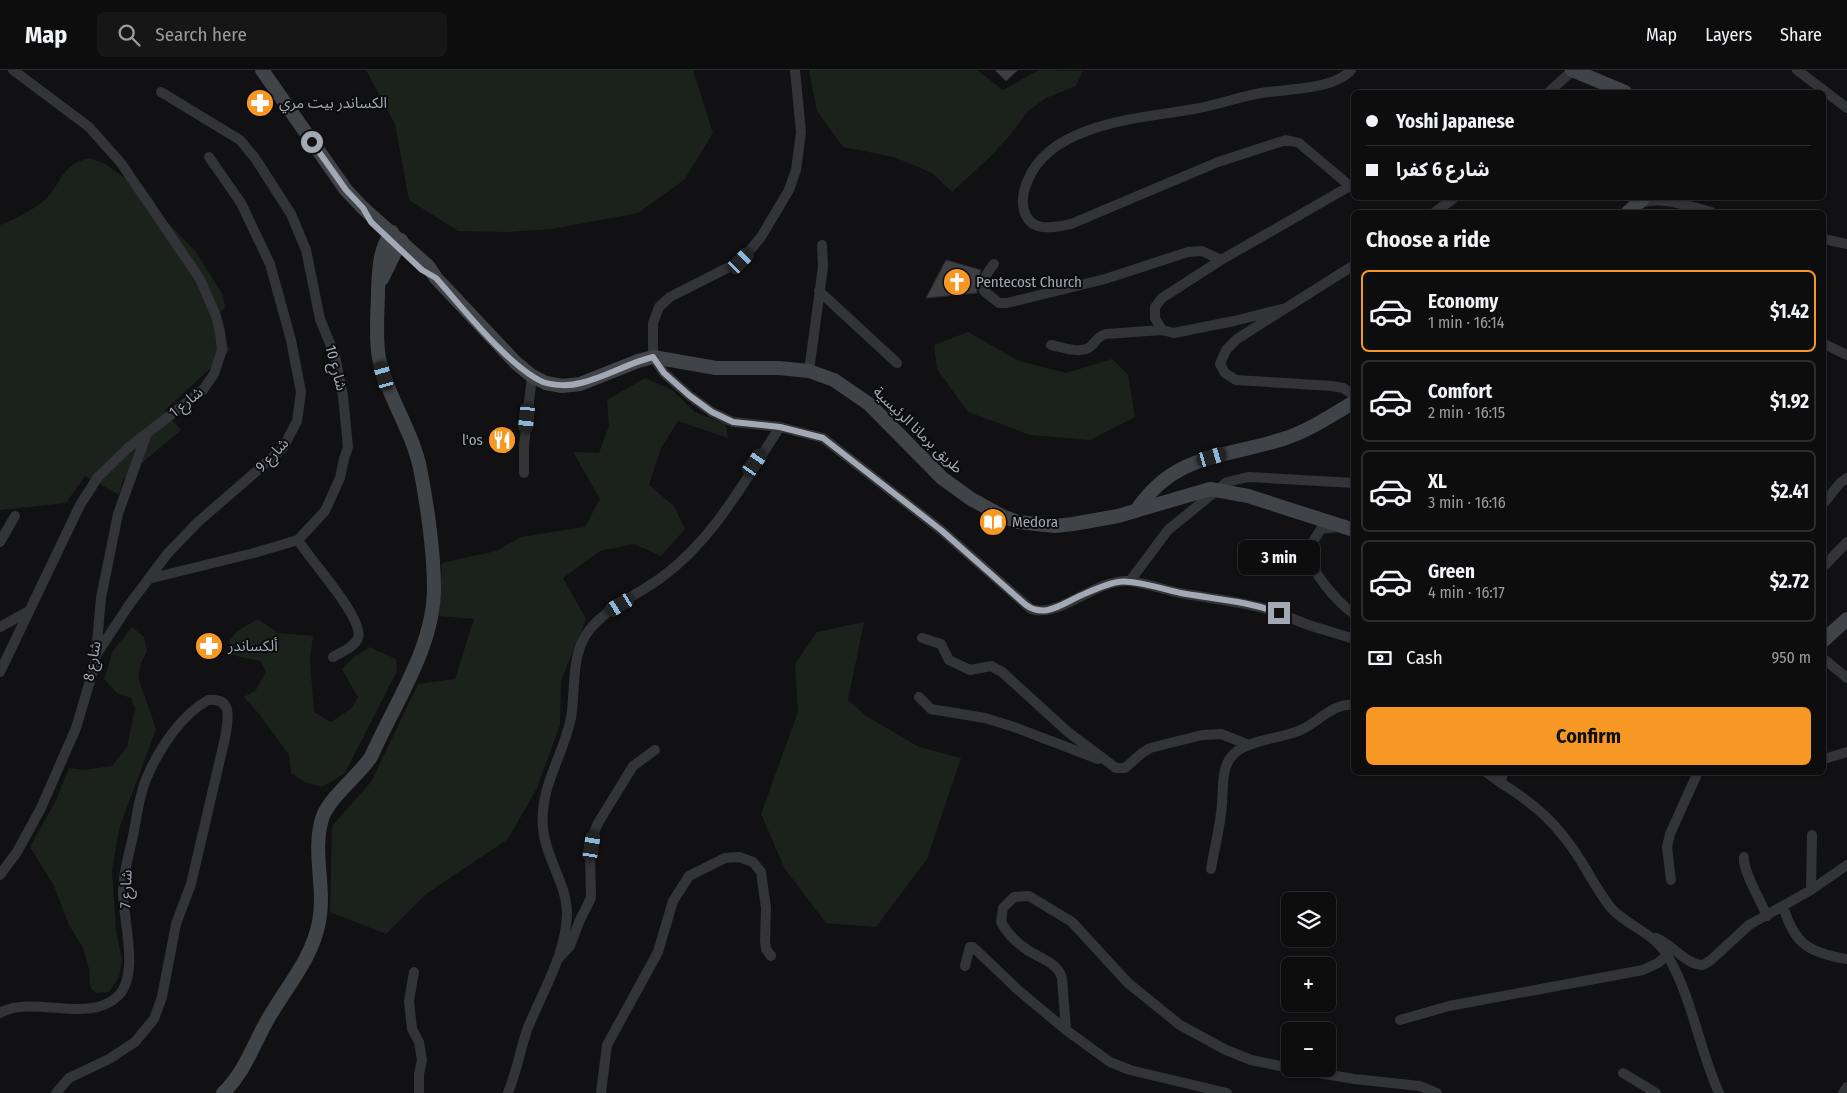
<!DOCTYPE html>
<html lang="en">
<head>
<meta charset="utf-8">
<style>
  body { margin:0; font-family:"Fira Sans Condensed","Noto Sans Arabic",sans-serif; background:#161617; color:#f1f3f6; height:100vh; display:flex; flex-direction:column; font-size:19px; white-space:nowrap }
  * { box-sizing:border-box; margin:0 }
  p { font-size:16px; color:#9a9c9e }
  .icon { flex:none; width:28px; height:28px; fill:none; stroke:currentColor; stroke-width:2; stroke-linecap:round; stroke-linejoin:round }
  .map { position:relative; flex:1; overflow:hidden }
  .side { position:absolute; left:1351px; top:140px; width:475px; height:565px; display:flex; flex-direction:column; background:#0d0d0e; border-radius:8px; box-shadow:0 1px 4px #0004,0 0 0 1px #2d2d2e }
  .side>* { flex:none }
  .hud { position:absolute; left:1351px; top:20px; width:475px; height:110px; border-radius:8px; box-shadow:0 1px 4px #0004,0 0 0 1px #2d2d2e; display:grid; align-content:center; height:110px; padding:0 15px; background:#0d0d0e }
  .fabs { position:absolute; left:1281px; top:822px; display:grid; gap:10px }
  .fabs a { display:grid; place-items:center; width:55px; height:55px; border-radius:8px; background:#0d0d0e; box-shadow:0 1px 4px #0004,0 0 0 1px #2d2d2e; font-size:25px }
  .end { position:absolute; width:22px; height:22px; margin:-11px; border:6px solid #a2a9b4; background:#111; box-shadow:0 0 0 2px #111 }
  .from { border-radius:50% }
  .bubble { position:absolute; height:35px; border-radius:8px; background:#0d0d0e; box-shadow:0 1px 4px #0004,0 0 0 1px #2d2d2e; font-size:16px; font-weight:700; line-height:35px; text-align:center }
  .car { position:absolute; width:15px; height:30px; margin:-15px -8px; border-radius:6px; box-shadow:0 0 4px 1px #0007; background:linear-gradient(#222 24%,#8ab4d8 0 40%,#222 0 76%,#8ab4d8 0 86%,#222 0) }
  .hud b { display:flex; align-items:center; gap:18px; height:48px; font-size:19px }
  .hud b+b { border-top:1px solid #2d2d2e }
  .hud i { width:12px; height:12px; background:#f1f3f6 }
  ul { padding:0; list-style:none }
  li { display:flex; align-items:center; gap:15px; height:82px; margin:0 10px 8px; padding:0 5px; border:2px solid #2d2d2e; border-radius:8px }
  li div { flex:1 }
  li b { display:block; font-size:19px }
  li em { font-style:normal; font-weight:700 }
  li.active { border-color:#f79824 }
  li>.icon { width:45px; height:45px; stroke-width:1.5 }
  h2 { padding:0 15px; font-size:22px; line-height:60px }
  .pay { display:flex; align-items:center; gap:12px; height:55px; padding:0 15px; font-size:19px }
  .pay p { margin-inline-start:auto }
  .button { display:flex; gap:10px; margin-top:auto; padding:10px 15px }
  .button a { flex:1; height:58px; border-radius:8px; background:#f79824; color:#111; font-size:20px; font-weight:700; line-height:58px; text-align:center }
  header { display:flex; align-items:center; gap:30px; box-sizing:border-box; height:70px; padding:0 25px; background:#0d0d0e; border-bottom:1px solid #2d2d2e }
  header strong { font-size:24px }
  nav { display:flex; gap:28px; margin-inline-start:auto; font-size:18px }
  .search { width:350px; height:45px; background:#161617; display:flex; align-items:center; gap:12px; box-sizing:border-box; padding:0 18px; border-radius:8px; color:#9a9c9e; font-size:19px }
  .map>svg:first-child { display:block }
</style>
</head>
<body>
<header>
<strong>Map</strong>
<div class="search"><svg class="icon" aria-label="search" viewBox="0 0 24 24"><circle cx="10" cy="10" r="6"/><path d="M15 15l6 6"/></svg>Search here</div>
<nav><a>Map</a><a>Layers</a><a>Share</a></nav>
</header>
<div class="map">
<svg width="1847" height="1023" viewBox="0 0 1847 1023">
  <rect width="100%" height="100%" fill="#111113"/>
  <path fill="#1b221b" d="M366,0H693L713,63L684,110L638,143L552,159L507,162L458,161L409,130L395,54Z
    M809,0H977L1003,20L1039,0L1083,1L1076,16L1046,28L1028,41L1011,64L990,87L952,122L932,103L894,87L843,77L817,41Z
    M89,88L104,93L127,110L196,182L223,225L225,238L217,245L230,280L164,341L181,360L123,409L119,425L85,406L66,433L0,440V155C13,150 39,137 48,127C64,108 61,96 89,88Z
    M968,262L1019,291L1066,303L1112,289L1128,305L1135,347L1090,370L1030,365L968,342L937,299L934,275Z
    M645,308L672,320L695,342L726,354L728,368L678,351L661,378L649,415L674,436L685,459L661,486L634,474L600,481L563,508L586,549L561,611L560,655L537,718L508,769L426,824L386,864L330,842L332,756L371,712L418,614L455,609L474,549L439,546L442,493L496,481L521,467L585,457L600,429L573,382L599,383L609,356L607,330Z
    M258,549L278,563L313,566L310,590L314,642L331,652L352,638L358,627L342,599L354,587L370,577L396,589L397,601L345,703L322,717L305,712L291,703L289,685L259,644L244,627L256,620L266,601L260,591L232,585L229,571L236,562Z
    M864,552L848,630L866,646L919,677L961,688L927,789L876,857L826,853L785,799L761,744L798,642L795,594L817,562Z
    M132,557L144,567L147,581L141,593L138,607L156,659L119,759L112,800L116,861L122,890L119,907L109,922L96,923L90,917L89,899L83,878L69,855L54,816L30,777L56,730L69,698L83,700L112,696L127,677L135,639L131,628L117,623L104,609L113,581Z"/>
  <path fill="#3d3f43" stroke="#2b2b2f" d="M995,0H1018L1006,11Z
    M946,190L981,200L977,212V223L926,228Z"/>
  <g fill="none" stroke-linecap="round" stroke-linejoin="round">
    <path stroke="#323438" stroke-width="10" d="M795,0L801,62L796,100L789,120L761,167L741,191L670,227L659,237L653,253V287L664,303L690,326L712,342L733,352L780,357L823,368L941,460L1031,539C1060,549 1095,509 1128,511C1141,512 1166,520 1180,523C1208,528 1236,531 1263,538C1277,541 1290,548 1303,553C1319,559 1337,563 1354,569
      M1351,0C1334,20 1285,19 1261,23C1239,27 1217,35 1194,39C1142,48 1051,53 1028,110C1024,119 1021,130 1024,140C1030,163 1053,158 1071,154L1218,92L1286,70L1299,73L1350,116H1354
      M1797,0L1847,38
      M1549,22L1573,0
      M1638,134C1662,125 1687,136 1711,142
      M1435,142L1454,128
      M1824,169L1847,174
      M994,194C988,202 981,210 984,221L999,233H1007L1105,209L1188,182L1202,181L1221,190
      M1354,195L1237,269L1226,280L1220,294L1225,303L1236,310L1332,316L1343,318L1354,325
      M819,221L897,293
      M1286,238L1234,251L1174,263L1162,260L1155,248V237L1162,228L1221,190L1350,116
      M1824,274L1847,285
      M1051,275C1062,277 1082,285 1091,276C1096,271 1098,266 1106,264L1162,260
      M809,301L823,197L822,175
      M524,403V375L532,306
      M1824,433L1840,413L1847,408
      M1338,457L1321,459L1307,481C1312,503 1336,531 1354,544
      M298,470C309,489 365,549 358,568C354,578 341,582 333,587
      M0,472L15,446
      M1824,496L1847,472
      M148,509L254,483L298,470L325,441L340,408L344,389L348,377L343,326L335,286L320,249L306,180L291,144L255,88L240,70L161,22
      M1130,511L1168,460L1227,412L1248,407L1354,413
      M0,557L29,541
      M922,568L941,574L949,590L970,600L991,596L1002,602L1068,662L1116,698H1125L1142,683L1150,678L1202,665L1221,664L1249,675
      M96,585L129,535L168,483L198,452L283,378L297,351L301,322L291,270L270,194L241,133L209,87
      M1824,589L1847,608
      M0,602L80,435L98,407L129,377L203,320L214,304L222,280L220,262L216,246L200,209L121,93L89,57L13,0
      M919,627L931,639L985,648L1014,657L1098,689
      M1824,689L1847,682
      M1486,702L1501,713
      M1503,702L1501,713C1537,735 1559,756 1581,791C1591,807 1600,825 1612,839C1629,857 1654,863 1667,885C1692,926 1699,979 1719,1023
      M1744,787C1742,800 1761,831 1767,846
      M1211,799C1214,780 1219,762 1221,743C1225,720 1217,691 1242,678C1261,668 1284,668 1303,659C1319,651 1335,632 1354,635
      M0,805L17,782L41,738L76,658L95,594L101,528L118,444L147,363
      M1671,810L1667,777L1670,764L1698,702
      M1811,820L1812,765
      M1783,836C1794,874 1809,883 1847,889
      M1656,868C1673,874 1685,895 1703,895L1711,890L1749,855L1811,820L1847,795
      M557,890L570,876L579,852L591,828L590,785L593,765L598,753L633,696L655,680
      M965,896L970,877H973L1018,920L1066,960L1110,992L1130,1000L1227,1023
      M414,902L409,931L412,959L419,972L422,990L419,1004V1023
      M0,943C33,924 88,955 118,926C140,904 123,850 123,822C123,802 129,785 133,766C137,746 139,725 147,707C159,679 181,645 208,630C234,627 228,651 225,668L191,814L176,854L162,927L154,949L135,972L109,989L69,1008L56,1023
      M1400,950L1449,936L1643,900L1658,893L1667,885
      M1066,960L1062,908C1058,893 1040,888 1029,881C1018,874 1007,863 1001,852L1003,838L1014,827L1029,826L1072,852L1128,913L1180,955L1226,980L1251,990L1290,998
      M1296,999L1354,1009L1420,1016L1437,1023
      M1623,1003L1656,1023
      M508,1023C516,1003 520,981 527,960C541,924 566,885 567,844C567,814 546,789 543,759C539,717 563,687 571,648C575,624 572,595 582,572C595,542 637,526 662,507C714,469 745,410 780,357
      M601,1023L607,975L658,882L673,831L689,806L725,788L739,787L753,792L761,802L766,838L765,871L766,879L771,886
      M1843,1023L1847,1017"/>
    <path stroke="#404348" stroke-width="14" d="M262,0L346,120L363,138L428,196L436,208L516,293L532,306L546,313L562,316L580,314L638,291L653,287L716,298H779L809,301L834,310L869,334L942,408L971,429L1002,446L1018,452L1055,456L1073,454L1118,446L1210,419L1248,426L1354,460
      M1572,0L1625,22
      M1628,142L1644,128
      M382,209L401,170
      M1136,441C1174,383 1224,388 1283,369C1308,361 1331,346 1354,332
      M1824,570L1847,549
      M223,1023C245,1002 253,975 268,949C286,917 312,889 319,852C326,817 311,780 323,746C331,726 358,706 371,687C394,634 434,578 434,518C434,483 427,433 420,398C412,360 387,326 379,288C375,266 378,242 378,220C379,200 379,179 392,162"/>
  </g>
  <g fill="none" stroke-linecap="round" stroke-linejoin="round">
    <path stroke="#a2a9b4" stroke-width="6" d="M312,72L346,120L363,138L371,152L422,200L436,208C462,237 509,297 543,312C554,316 570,316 581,313C606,307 628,293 653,287L664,303L690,326L712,342L733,352L780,357L823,368L941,460L1026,535C1045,549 1063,533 1082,525C1093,520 1106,514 1118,512C1133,509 1165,520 1181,523C1214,529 1247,531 1279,543"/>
  </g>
  <defs>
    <symbol id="pharmacy-disc" viewBox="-11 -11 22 22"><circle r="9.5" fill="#f79824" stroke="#0c0c0e"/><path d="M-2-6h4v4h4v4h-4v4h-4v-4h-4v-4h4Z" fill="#fff"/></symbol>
    <symbol id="church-disc" viewBox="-11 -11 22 22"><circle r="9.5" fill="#f79824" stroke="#0c0c0e"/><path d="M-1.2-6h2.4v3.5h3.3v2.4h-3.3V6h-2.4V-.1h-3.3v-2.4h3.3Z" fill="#fff"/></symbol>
    <symbol id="restaurant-disc" viewBox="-11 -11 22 22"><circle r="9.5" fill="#f79824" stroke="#0c0c0e"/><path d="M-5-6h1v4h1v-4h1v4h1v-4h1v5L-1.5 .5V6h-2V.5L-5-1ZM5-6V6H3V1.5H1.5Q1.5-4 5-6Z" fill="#fff"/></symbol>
    <symbol id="library-disc" viewBox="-11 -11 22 22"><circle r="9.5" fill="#f79824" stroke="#0c0c0e"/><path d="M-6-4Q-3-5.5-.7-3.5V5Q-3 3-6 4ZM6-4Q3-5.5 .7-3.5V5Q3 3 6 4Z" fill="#fff"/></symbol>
  </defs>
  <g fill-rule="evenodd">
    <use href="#pharmacy-disc" x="244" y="17" width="32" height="32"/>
    <use href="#church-disc" x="941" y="196" width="32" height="32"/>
    <use href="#restaurant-disc" x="486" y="354" width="32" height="32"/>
    <use href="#library-disc" x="977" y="436" width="32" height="32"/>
    <use href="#pharmacy-disc" x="193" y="560" width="32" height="32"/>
  </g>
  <g text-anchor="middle" stroke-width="4" stroke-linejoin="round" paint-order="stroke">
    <g font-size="15" fill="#a2a9b4" stroke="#0c0c0e" text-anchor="start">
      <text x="279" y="38">الكساندر بيت مري</text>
      <text x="976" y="217">Pentecost Church</text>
      <text x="483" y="375" text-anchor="end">l'os</text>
      <text x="1012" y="457">Medora</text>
      <text x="228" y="581">ألكساندر</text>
    </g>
    <g font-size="15" fill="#a2a9b4" stroke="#0c0c0e">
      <text transform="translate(336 298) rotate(75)" y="5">شارع 10</text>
      <text transform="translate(186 332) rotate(-39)" y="5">شارع 1</text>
      <text transform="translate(918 360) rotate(44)" y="5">طريق برمانا الرئيسية</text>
      <text transform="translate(272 385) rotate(-46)" y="5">شارع 9</text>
      <text transform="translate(92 591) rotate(-79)" y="5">شارع 8</text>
      <text transform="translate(126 819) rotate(-88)" y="5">شارع 7</text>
    </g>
  </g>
</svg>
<div class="fabs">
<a><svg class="icon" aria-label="layers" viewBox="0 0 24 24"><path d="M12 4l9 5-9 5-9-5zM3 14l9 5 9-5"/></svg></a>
<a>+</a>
<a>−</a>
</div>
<i class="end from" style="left:312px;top:72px"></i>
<i class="end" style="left:1279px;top:543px"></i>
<div class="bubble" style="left:1238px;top:470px;width:82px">3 min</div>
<i class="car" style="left:741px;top:191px;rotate:45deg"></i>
<i class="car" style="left:384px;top:306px;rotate:344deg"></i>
<i class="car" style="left:527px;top:348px;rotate:186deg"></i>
<i class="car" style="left:1212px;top:387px;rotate:74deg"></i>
<i class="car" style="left:755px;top:393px;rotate:35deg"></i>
<i class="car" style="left:620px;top:535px;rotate:239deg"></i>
<i class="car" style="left:592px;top:776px;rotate:9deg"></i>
<div class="hud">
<b><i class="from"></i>Yoshi Japanese</b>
<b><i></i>شارع 6 كفرا</b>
</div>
<section class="side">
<h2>Choose a ride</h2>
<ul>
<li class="active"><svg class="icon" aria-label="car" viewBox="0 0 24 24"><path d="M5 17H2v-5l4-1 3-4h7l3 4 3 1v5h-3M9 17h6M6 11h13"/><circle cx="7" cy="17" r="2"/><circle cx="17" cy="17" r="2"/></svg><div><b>Economy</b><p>1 min · 16:14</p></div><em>$1.42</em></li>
<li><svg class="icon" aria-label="car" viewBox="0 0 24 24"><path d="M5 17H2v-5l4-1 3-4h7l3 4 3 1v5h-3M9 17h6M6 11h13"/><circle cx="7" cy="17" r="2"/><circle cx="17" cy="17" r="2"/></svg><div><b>Comfort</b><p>2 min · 16:15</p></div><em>$1.92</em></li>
<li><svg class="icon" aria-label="car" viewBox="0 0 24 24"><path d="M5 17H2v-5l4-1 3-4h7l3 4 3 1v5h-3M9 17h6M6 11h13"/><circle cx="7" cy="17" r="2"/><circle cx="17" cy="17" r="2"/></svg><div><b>XL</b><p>3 min · 16:16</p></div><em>$2.41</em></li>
<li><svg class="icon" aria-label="car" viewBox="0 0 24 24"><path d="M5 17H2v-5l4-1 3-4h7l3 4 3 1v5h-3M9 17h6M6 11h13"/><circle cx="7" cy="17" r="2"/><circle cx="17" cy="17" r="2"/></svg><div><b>Green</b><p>4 min · 16:17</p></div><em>$2.72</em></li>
</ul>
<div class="pay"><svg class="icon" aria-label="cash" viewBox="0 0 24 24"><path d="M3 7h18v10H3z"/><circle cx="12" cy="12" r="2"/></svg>Cash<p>950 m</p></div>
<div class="button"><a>Confirm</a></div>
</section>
</div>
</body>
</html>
